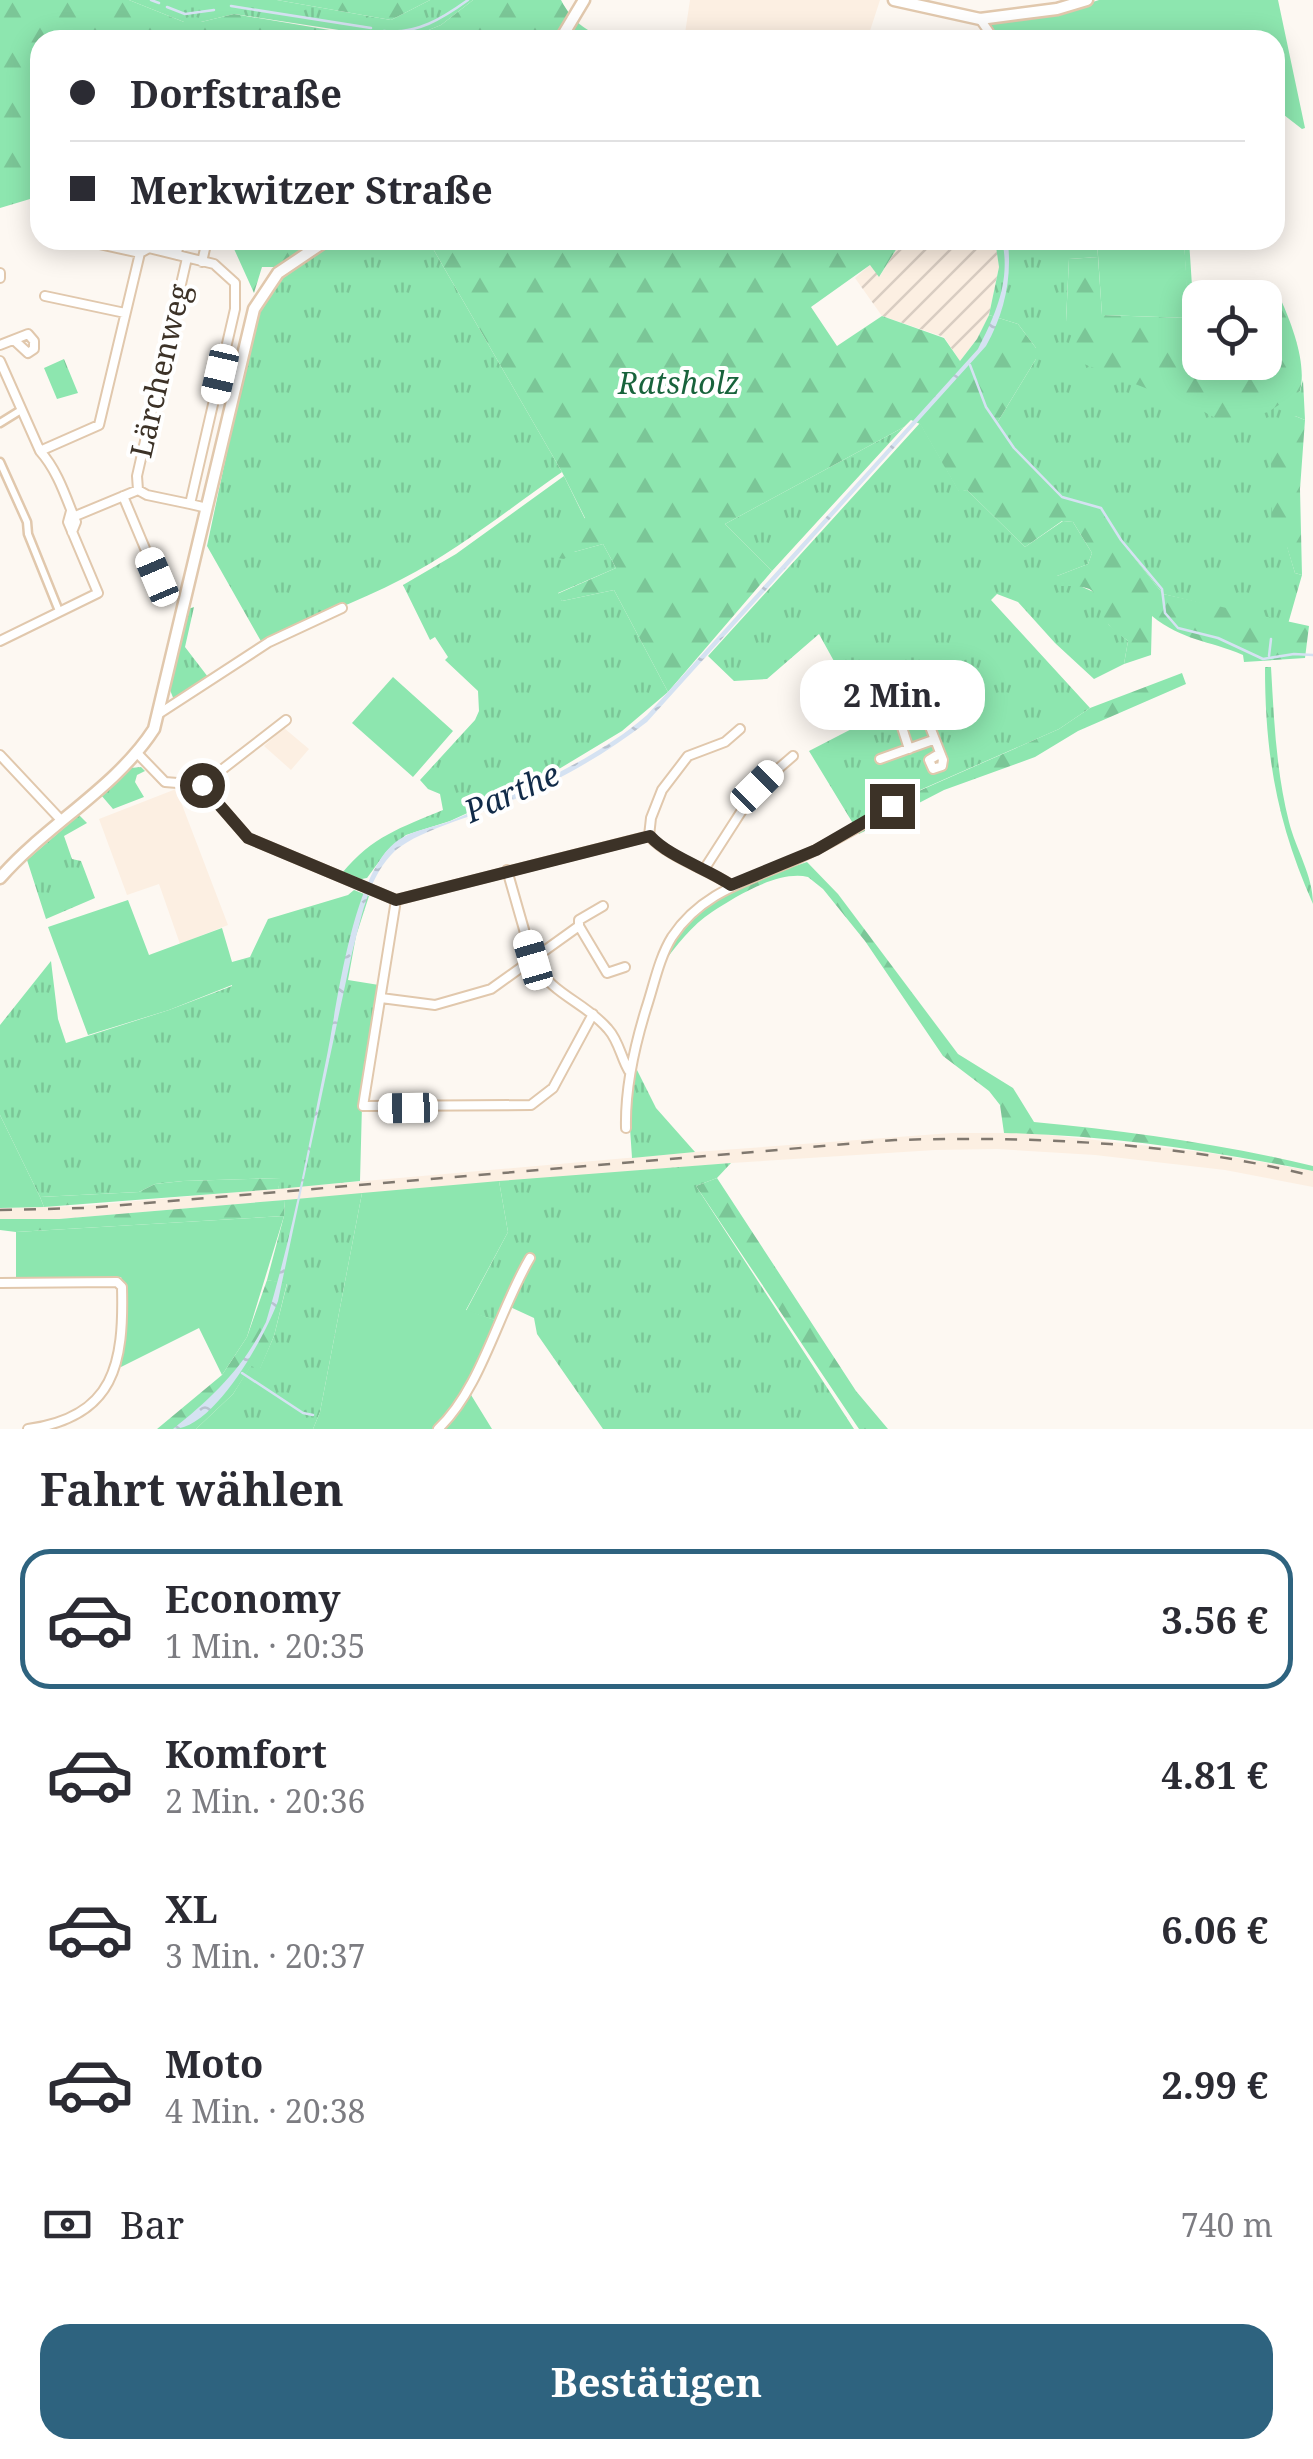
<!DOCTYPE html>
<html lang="de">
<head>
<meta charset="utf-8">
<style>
  body { margin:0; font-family:"Noto Serif",serif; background:#f2f2f3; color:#2b2b33; height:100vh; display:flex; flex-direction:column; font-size:38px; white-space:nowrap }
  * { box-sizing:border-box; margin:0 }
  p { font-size:32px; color:#7c7c81 }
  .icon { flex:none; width:55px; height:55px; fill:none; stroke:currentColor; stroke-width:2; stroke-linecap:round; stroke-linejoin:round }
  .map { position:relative; height:1429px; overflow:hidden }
  .panel { display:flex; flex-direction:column; background:#fff; flex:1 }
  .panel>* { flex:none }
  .hud { position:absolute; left:30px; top:30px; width:1255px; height:220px; border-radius:30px; box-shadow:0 5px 25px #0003; display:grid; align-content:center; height:220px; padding:0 40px; background:#fff }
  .tools { position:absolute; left:1182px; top:280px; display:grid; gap:20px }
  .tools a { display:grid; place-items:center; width:100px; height:100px; border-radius:20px; background:#fff; box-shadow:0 5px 25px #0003; font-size:50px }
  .end { position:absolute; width:45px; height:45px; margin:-22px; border:12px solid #3c3227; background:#fff; box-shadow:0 0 0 5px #fff }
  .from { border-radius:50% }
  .bubble { position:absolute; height:70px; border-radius:30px; background:#fff; box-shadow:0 5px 25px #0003; font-size:32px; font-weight:700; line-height:70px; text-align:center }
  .car { position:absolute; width:30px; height:60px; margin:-30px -15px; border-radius:12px; box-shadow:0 0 8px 2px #0007; background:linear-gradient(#fff 24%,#345 0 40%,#fff 0 76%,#345 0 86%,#fff 0) }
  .hud b { display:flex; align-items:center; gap:35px; height:95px; font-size:38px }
  .hud b+b { border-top:2px solid #e1e1e2 }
  .hud i { width:25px; height:25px; background:#2b2b33 }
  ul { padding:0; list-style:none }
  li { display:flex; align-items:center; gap:30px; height:140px; margin:0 20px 15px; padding:0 20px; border:5px solid transparent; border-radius:30px }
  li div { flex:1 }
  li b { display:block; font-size:38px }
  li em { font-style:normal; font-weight:700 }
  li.on { border-color:#2e637f }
  li>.icon { width:90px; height:90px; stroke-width:1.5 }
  h2 { padding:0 40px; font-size:45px; line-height:120px }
  .pay { display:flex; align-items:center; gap:25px; height:110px; padding:0 40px; font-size:38px }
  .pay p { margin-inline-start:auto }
  .action { display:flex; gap:20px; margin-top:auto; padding:20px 40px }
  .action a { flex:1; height:115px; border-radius:30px; background:#2e637f; color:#fff; font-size:40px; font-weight:700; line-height:115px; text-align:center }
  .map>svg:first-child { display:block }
</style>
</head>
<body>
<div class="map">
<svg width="1313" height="1429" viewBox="0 0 1313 1429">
  <defs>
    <pattern id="industrial-furrows" width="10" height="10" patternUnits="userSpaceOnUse" patternTransform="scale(2.5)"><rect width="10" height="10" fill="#fcefe2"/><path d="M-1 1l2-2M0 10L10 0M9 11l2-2" fill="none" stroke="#d9cdc2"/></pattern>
    <pattern id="grass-tufts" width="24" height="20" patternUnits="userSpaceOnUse" patternTransform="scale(2.5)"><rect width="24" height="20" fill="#8de6af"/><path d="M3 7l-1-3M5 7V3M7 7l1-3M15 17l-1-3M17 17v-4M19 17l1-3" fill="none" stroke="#7bc697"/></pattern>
    <pattern id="forest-firs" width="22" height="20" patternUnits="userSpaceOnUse" patternTransform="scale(2.5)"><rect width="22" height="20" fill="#8de6af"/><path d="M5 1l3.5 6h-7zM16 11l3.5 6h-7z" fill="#7bc697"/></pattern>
    <pattern id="water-ripples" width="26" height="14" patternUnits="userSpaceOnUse" patternTransform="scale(2.5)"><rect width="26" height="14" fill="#d5e2f2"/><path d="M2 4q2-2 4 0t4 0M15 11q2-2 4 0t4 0" fill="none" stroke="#b8c2d0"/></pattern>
  </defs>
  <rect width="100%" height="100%" fill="#fdf8f2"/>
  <path fill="#fcefe2" d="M690,0H880L867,40H684Z
    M284,728L309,749L291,770L264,746Z
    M176,789L228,925L180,944L159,884L127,895L99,819Z
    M952,1133H1032L1204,1152L1313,1171V1187L1225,1170L1095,1155L997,1149L935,1150L731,1163L59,1219H0V1208L79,1206L695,1152Z"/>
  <path fill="url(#industrial-furrows)" d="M902,240H995L999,267L989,315L977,339L960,361L944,337L882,316L855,278L870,265L880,276Z"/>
  <path fill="url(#grass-tufts)" d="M129,0H277L391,20L430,0H473L441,25L404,40L234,14L201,22H184Z
    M331,240H428L562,472C510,508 459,550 402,579C356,603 308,619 262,643L207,546L255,320C271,281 297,263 331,240Z
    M995,240H1097L1098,257L1069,259L1066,321L1226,423L1300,391L1303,380L1305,420L1295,416L1287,546L1295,573L1302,575L1288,624L1163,594L1121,541L1101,508L1062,497L1014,448L997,423L1036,359V348L1018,324L989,315L999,267Z
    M64,359L78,393L57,399L44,368Z
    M920,423L959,491L967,490L1025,547L1063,521L1073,522L1092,553L1088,564L1057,576L1096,593L1109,625L1128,641L1124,664L1094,679L1055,643L1018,602L997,594L991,600L1090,708L1059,729L895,801L896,806L857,830L809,751L867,721L819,634L767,679L734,681L708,656Z
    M904,427L772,571L725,524Z
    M564,476L585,519L574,552L603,544L616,568L558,593L562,601L614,590L668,692L622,731L544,778L450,821L406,835L386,852L367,878L356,880L342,873C373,836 400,828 443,810L440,794L428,789L420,780L475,720L479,711L478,691L445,660L448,657L435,637L430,640L403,585L456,554Z
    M194,607L185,647L208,677L174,700L170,690L188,609Z
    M1265,667H1271C1274,719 1276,771 1289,822C1296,850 1313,875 1313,904C1277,823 1265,755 1265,667Z
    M141,767L145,771L137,775L135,782L144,797L113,809L101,795L131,768Z
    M79,815L87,823L64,836L72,859L81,861L95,898L46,919L27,860Z
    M354,890L369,896L356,936L348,980L379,985L362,1105L360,1181L278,1189L280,1178L183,1181L155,1184L139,1192L40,1197L0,1115V1025L51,961L58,1019L66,1043L169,1010L232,986V962L250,957L268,919L348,895Z
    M635,1066L656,1108L695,1152L632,1158L628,1098Z
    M731,1163L717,1178L696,1186L854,1429H603L537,1334L534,1318L506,1305L498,1321L466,1311L508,1232L499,1181Z
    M362,1193L320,1412L313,1429H196L233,1394L251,1365L260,1368L274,1336L287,1284L267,1280L284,1216L285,1200Z
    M468,1390L492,1429H439Z"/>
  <path fill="url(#forest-firs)" d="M0,0H129L184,22H201L234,14L389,40H40V196L0,208Z
    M277,0H430L391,20Z
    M473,0H561C573,23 590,35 615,40H404L441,25Z
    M230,240H320L281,267H262L254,293Z
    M428,240H902L879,277L870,265L811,307L837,346L882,316L944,338L960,361L977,339L989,315L1018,324L1036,348V359L997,423L1014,448L1062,497L1101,508L1121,541L1163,594L1309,626L1305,658L1244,662L1243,655C1208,640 1183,641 1152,616L1151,655L1124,664L1128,641C1122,636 1113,631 1109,625C1087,594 1109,585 1057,586V576L1088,564L1092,553L1073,522L1062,521L1025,547L967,490L959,492L920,424L911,420L904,427L725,524L772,571L668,692L614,590L562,601L557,594L616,568L603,544L574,552L564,559L551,557L549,543L560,523L567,520L574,523L585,518L562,472Z
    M1184,240H1189L1194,317L1200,318V362H1265V308L1281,300C1292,325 1307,364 1300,391L1268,412L1226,424L1199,409L1084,364L1066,322L1069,259L1098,257L1102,315L1188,318Z
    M1295,416L1305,420L1300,489L1302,575L1295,573L1287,547L1272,531L1271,449Z
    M1182,673L1186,684L1078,731L1035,757L944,790L859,834L857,830L896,807L894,802L1059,729L1090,708Z
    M807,862L838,894L958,1054L1013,1088L1034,1122C1128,1131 1221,1144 1313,1166V1171C1211,1151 1108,1135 1004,1133L1000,1105L989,1091L943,1056L865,941L823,889L808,877C779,870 736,896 712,912C692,925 676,946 662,965C668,954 673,939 681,930C712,891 763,877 807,862Z
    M281,1178L278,1189L44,1207L40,1197L139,1192L155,1184L183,1181Z
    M717,1178L856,1391L888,1429H859L696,1186Z
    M285,1200L284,1216L16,1232L0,1230V1219H59Z
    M267,1280L287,1283L274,1336L260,1369L251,1366L233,1394L196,1429H157L222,1375L247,1337Z"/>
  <path fill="#8de6af" d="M1099,0H1278L1305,128L1302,129L1275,108V40H1011L991,30L988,24L1062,12Z
    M1097,240H1184L1189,318L1102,315Z
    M393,677L453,731L413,777L352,723Z
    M128,900L149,955L222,928L232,962V985L169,1010L88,1035L48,927Z
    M0,1115L40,1197L44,1207L0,1208Z
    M499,1181L508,1232L466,1310L498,1321L469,1390L438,1429H313L320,1412L362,1193Z
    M284,1216L247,1337L222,1375L199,1328L121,1367L125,1290L121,1277L16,1282V1232Z"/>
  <path fill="url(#water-ripples)" d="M1002,240L1008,243C1012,280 1004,314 986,346L647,722C606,754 556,782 508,802C477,816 412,831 391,855C367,881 361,920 352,953L278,1301C265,1336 215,1429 173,1429C213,1397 243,1368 266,1322C291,1240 307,1154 324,1070C337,1013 350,876 397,841C412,830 436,827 453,820C519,791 592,763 647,715L978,349C996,314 1011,280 1002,240Z"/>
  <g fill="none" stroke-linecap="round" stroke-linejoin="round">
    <path stroke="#d5e2f2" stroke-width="2.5" d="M151,0L159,3
      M231,6L371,28
      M167,7L185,14L214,10
      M384,31C416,35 443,18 468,0
      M970,365L986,407L1014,448L1062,497L1101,508L1121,540L1162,589L1165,613L1178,628L1218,638L1263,659L1294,654L1313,655
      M1269,656L1271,639
      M242,1373L303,1413L313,1415"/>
    <defs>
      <path id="pedestrian" d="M0,423L21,410
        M0,462L27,522L28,534L59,611"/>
      <path id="minor" d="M980,19L989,32
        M81,240L140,253
        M149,248L214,264L235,283V309L190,504L207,508
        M177,255L179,240
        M202,262L207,240
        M0,273V278
        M45,296L125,313
        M0,345L28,334L34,341V349L28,353L14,340
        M0,361L40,451C58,471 66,498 76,522L72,532
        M40,451L99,425L140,253L149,248L151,240
        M138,490L137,476L187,258
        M138,490L147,495L190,504
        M123,496L157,577
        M73,517L138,490
        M0,641L98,593L68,522L71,511
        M160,713L269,642L342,608
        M909,749L898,715L917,703L923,709L943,760L942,766L933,769L929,760L939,754
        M138,754L165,782L202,785L248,838L396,900L649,836
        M0,755L61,820
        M880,759L933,740
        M202,785L286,720
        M649,836L651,818L662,790L688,756L725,742L740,729
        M649,836C670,858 705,868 731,885
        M705,868L757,787L793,756
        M507,870L533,961C553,996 584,1001 608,1029C619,1041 621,1058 629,1071
        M396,900L363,1106L531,1105L553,1088L593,1014
        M603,906L579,920V926L607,973L625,967
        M381,998L435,1005L491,989L579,926
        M626,1128C625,1087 634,1048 646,1009C654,985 659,958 672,937C703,890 752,880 799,858C832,843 862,825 893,807
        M0,1283L117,1282L122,1287C124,1363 115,1417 28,1429
        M438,1429C481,1389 499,1310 530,1258"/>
      <path id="tertiary" d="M894,0L980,19L1057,9L1087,0
        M560,40L584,0
        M0,878C47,824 115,789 154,729L254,309L278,273L327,240"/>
    </defs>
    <use href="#pedestrian" stroke="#e1c8ad" stroke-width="11"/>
    <use href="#minor" stroke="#e1c8ad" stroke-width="12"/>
    <use href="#tertiary" stroke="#e1c8ad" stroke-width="15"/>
    <use href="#pedestrian" stroke="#fff" stroke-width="6"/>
    <use href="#minor" stroke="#fff" stroke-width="8"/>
    <use href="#tertiary" stroke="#fff" stroke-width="10"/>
    <path stroke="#80786f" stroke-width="2.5" stroke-dasharray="12 12" stroke-linecap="butt" d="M0,1210L87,1208L895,1140C1035,1136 1176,1142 1313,1176"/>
  </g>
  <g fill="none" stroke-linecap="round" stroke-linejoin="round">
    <path stroke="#3c3227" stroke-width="12" d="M202,785L248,838L396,900L650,836C669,857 706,868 731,885L816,850L892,806"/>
  </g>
  <g text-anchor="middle" stroke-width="8" stroke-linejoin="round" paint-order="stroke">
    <g font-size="30" fill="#3c3227" stroke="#fff">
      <text transform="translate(161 371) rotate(-77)" y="10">Lärchenweg</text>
    </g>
    <g font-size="30" font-style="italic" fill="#18633c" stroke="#fff">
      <text x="679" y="394">Ratsholz</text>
    </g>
    <g font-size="32" font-style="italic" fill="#112b49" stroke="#fff">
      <text transform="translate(512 793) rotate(-24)" y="11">Parthe</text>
    </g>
  </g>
</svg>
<div class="tools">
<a><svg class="icon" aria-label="locate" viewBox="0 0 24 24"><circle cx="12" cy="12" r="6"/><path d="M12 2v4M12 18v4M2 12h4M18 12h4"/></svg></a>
</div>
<i class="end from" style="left:202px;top:785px"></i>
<i class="end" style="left:892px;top:806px"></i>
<div class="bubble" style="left:800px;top:660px;width:185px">2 Min.</div>
<i class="car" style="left:220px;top:374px;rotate:193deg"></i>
<i class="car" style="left:157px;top:577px;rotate:337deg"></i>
<i class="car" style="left:757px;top:787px;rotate:45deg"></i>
<i class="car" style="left:533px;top:960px;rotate:344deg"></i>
<i class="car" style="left:408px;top:1108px;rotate:269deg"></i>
<div class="hud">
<b><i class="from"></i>Dorfstraße</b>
<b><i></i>Merkwitzer Straße</b>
</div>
</div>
<section class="panel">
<h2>Fahrt wählen</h2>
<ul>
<li class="on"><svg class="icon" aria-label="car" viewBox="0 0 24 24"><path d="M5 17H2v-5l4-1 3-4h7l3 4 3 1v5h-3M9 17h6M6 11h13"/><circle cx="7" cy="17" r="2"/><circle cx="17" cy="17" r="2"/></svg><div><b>Economy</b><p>1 Min. · 20:35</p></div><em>3.56 €</em></li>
<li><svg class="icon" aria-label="car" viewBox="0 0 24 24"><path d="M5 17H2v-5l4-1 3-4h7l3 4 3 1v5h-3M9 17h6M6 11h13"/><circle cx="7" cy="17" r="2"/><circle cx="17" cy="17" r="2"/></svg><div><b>Komfort</b><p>2 Min. · 20:36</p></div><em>4.81 €</em></li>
<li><svg class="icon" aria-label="car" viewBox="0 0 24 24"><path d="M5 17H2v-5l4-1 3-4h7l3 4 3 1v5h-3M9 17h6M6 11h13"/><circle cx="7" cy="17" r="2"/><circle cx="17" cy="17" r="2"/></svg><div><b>XL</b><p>3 Min. · 20:37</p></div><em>6.06 €</em></li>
<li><svg class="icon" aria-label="car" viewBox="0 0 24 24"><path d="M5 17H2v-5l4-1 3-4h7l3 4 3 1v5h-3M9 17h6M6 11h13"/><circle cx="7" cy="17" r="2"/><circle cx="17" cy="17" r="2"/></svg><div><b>Moto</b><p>4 Min. · 20:38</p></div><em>2.99 €</em></li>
</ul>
<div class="pay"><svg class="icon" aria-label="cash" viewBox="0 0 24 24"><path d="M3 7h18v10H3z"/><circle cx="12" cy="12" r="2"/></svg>Bar<p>740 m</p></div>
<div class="action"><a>Bestätigen</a></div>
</section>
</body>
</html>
